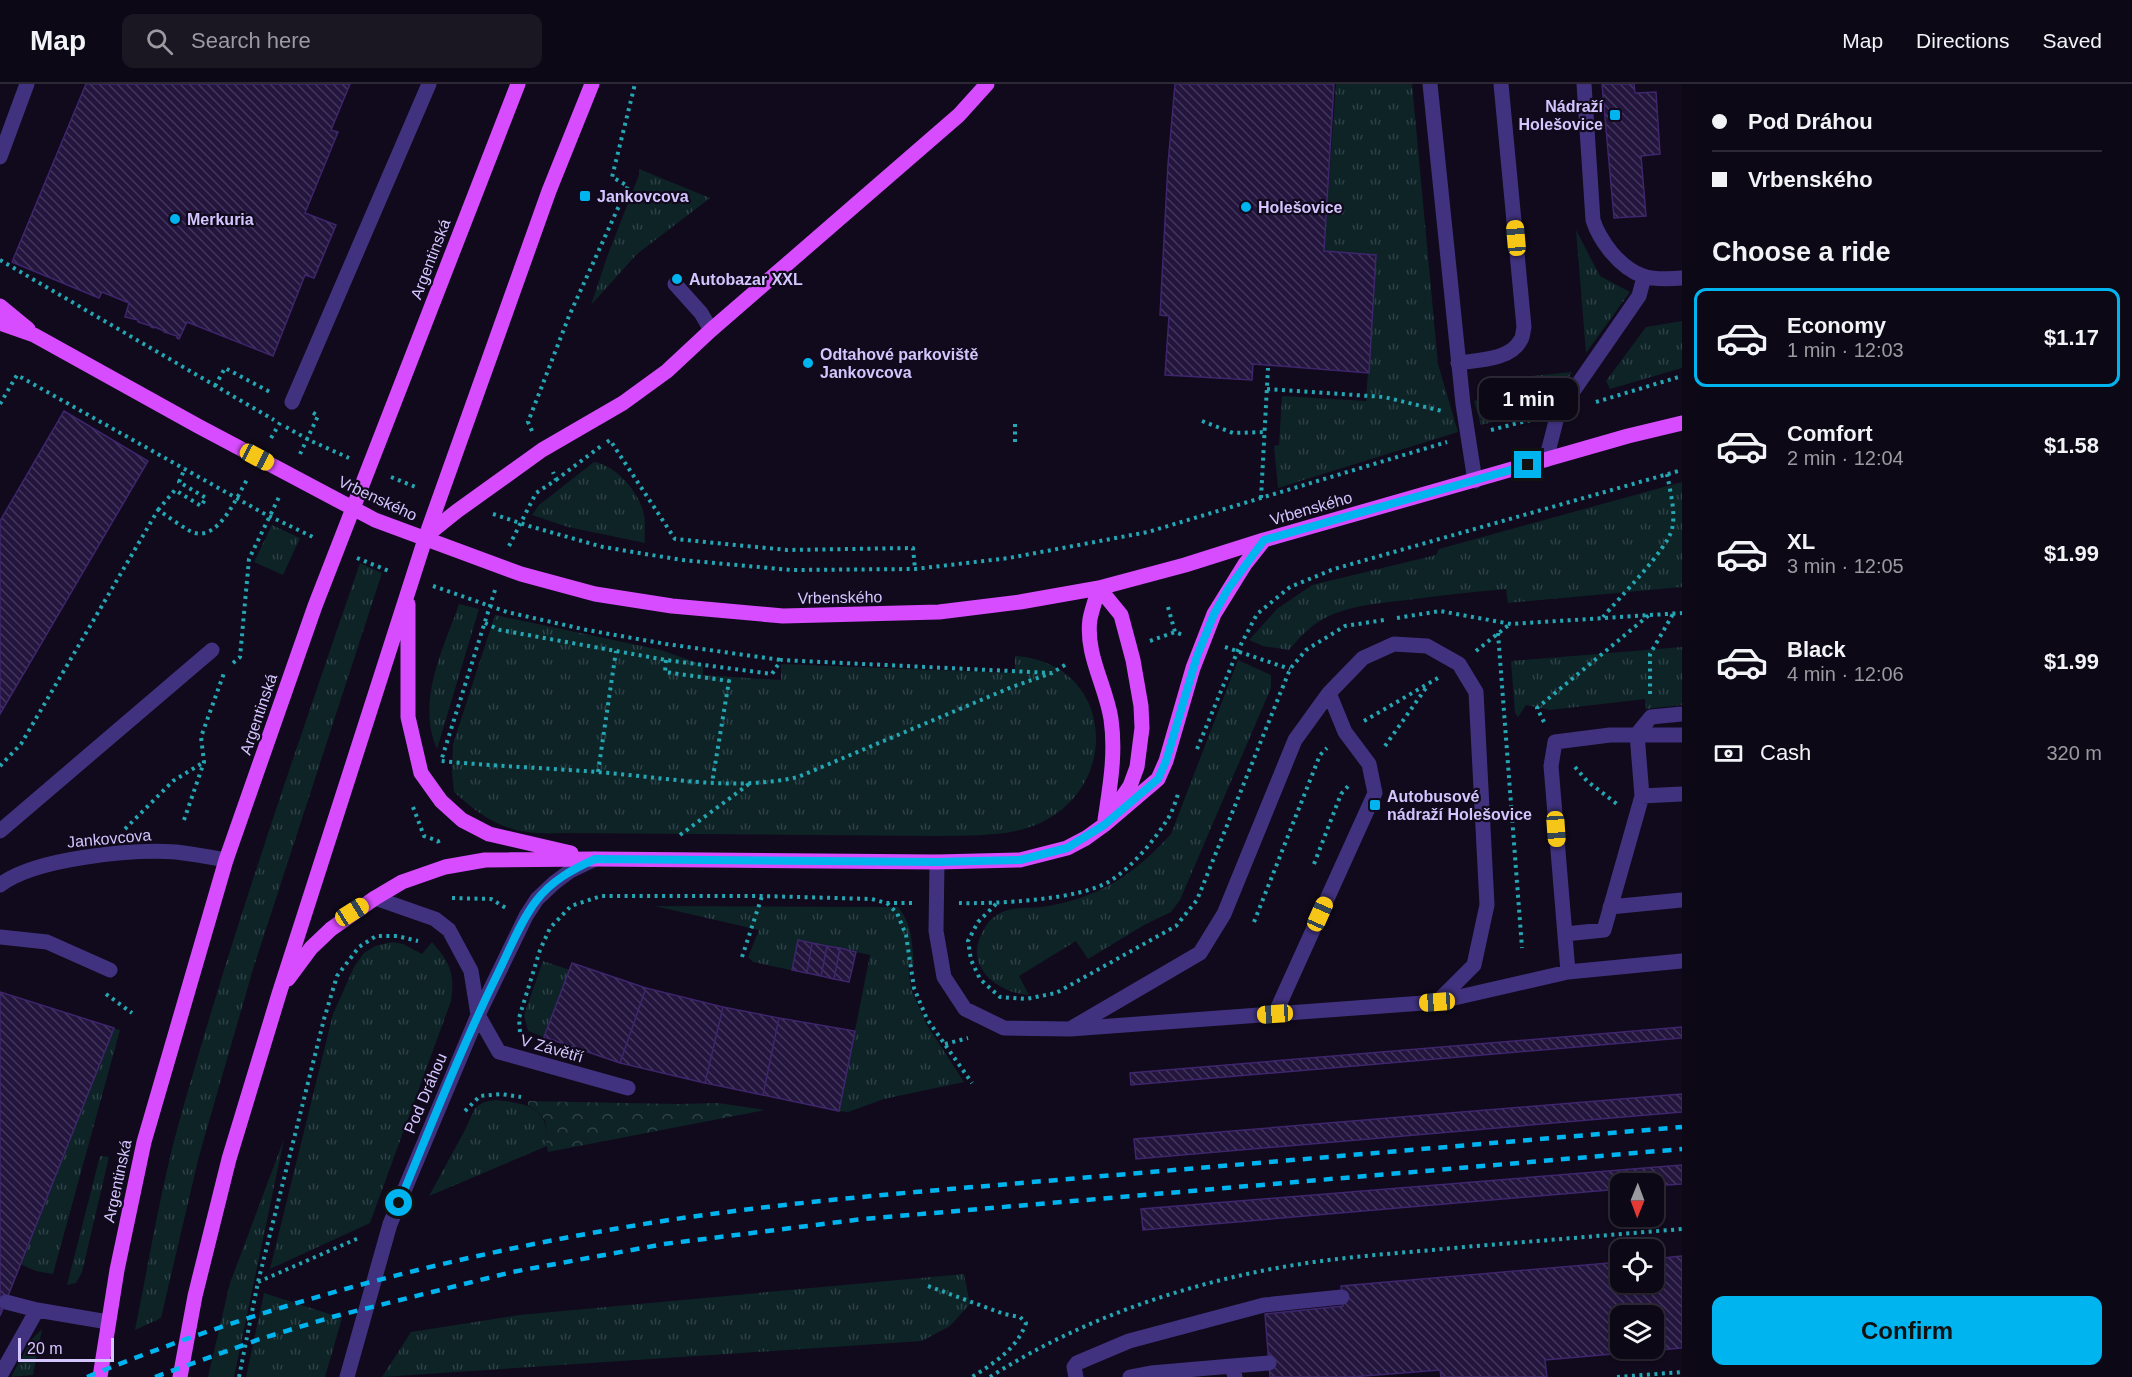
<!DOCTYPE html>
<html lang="en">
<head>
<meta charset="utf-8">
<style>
  body { margin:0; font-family:Arial,sans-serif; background:#1a1622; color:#f1f3f6; height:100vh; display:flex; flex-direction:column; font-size:22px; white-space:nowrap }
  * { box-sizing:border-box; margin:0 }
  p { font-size:20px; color:#9a9aa0 }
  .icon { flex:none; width:33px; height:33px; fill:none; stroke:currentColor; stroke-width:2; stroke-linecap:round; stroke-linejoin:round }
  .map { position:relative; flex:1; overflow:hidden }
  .sheet { display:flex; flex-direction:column; background:#0c0815; width:450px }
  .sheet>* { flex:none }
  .hud { display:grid; align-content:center; height:132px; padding:0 30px; background:#0c0815 }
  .needle { width:39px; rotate:181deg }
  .fabs { position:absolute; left:1610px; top:1089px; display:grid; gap:12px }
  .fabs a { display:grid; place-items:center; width:54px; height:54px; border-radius:12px; background:#0c0815; box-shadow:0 2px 4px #0004,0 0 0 2px #2c2934; font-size:30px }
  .scale { position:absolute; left:18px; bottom:15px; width:96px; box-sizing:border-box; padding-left:6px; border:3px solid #d4c5ff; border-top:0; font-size:16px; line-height:21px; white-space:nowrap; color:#d4c5ff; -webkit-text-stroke:4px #100a1c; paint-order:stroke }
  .end { position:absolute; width:27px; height:27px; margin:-14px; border:8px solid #00b4f0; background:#111; box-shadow:0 0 0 3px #111 }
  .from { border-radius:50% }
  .bubble { position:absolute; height:42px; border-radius:12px; background:#0c0815; box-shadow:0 2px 4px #0004,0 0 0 2px #2c2934; font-size:20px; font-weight:700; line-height:42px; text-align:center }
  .car { position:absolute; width:18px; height:36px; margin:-18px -9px; border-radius:8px; box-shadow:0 0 4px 2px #0007; background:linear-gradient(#f5c518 24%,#345 0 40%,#f5c518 0 76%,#345 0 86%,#f5c518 0) }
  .hud b { display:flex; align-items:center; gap:21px; height:57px; font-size:22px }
  .hud b+b { border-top:2px solid #2c2934 }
  .hud i { width:15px; height:15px; background:#f1f3f6 }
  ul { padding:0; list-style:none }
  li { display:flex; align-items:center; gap:18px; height:99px; margin:0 12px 9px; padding:0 18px; border:3px solid transparent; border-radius:12px }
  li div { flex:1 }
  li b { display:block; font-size:22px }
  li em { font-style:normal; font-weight:700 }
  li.selected { border-color:#00b4f0 }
  li>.icon { width:54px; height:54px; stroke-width:1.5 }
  h2 { padding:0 30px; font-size:27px; line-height:72px }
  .pay { display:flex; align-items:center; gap:15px; height:66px; padding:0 30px; font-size:22px }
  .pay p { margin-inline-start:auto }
  .cta { display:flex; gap:12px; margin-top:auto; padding:12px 30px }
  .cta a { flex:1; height:69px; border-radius:12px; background:#00b4f0; color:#111; font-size:24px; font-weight:700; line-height:69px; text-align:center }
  header { display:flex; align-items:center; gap:36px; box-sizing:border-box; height:84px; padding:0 30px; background:#0c0815; border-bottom:2px solid #2c2934 }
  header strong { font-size:28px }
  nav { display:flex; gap:33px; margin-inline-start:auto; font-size:21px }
  .search { width:420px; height:54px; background:#1a1622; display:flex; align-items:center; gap:15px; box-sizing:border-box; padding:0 21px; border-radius:12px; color:#9a9aa0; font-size:22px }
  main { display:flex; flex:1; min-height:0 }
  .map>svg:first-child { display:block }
</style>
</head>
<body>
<header>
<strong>Map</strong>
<div class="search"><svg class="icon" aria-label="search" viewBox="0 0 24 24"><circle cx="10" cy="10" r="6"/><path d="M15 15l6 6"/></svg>Search here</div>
<nav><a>Map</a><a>Directions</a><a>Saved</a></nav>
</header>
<main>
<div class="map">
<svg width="1682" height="1293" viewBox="0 0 1682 1293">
  <defs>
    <pattern id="grass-tufts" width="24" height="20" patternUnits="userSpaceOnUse" patternTransform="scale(1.5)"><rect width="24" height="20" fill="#0d2326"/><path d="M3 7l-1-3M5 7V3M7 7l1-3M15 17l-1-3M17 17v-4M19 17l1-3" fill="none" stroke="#2f4147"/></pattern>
    <pattern id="forest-crowns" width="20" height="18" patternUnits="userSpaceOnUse" patternTransform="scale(1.5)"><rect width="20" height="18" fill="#0d2326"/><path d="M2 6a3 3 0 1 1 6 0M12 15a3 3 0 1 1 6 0" fill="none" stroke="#2f4147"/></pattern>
    <pattern id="building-back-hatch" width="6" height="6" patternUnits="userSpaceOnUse" patternTransform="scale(1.5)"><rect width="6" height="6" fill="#23153e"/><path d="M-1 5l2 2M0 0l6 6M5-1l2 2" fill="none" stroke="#42365b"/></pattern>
  </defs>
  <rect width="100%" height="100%" fill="#100a1c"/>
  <path fill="url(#grass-tufts)" d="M1336,0H1412L1438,280L1458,348L1278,404L1274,362L1279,361L1282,312L1366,317L1376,171L1324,167Z
    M639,85L710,114L637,170L591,221L607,173L639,91Z
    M1576,146L1600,192L1630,208L1586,269Z
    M1682,237V284L1610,305L1606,297L1646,243Z
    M1572,288L1549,324L1481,341L1474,317L1512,305L1511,294Z
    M594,378C616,381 640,409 644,431C646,439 644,450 645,459L568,443L532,431L539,421Z
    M1682,398V503L1508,519L1506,505C1470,508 1435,512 1399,517C1373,520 1347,522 1323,535C1309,543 1299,554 1289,566L1263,562L1249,556L1277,525L1312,501L1436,471L1439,465Z
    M272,441L300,454L283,491L254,478Z
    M360,479L382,489L254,882L199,1072L161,1234L135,1246C150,1172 162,1096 183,1024C235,840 298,660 360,479Z
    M459,520L479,525L437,665C416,617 443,566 459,520Z
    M495,531L661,566L703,581V591L781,596V580L1015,589V572C1113,578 1124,702 1038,740C1008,753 971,751 939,752L564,749C514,752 490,741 454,708L452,688L453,660Z
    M1682,563V621L1646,625L1645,615L1550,626L1526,621L1518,633L1515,629L1511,577Z
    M1238,576L1271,591V604L1180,816L1171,828L1144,841L1088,875L1076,857L1019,892L1029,911C999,909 965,884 981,851C984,845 988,837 994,833C1009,821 1024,825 1042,823C1097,815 1134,791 1171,750Z
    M655,822L898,823C912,840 912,859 914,881L908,880L911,905L927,941L964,998L884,1015L848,1028L839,1027L870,871L856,868L849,898L753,878L748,873L759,846Z
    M392,858L403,860L422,870L432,858C450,879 455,888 451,917L370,1139L270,1185L333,930L354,883L364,869L375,862Z
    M543,877L570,886L544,953L528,947L524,931Z
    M114,944L120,946L53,1190L36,1187L20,1180Z
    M495,1016C528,1019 550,1023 547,1062L429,1112L465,1046L475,1024L484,1018Z
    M284,1055L234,1293H208L230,1199Z
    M100,1072L109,1073L82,1188L76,1199L67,1201Z
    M964,1190L970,1220L950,1242L922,1257L382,1293L411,1248L519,1231Z
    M264,1209L342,1234L325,1293H246Z
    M42,1245L33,1291L11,1293L31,1256Z"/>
  <path fill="url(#forest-crowns)" d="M528,1017L676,1020L718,1019L765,1026L548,1068C542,1043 556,1039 528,1021Z"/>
  <path fill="url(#building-back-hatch)" stroke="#3e256c" stroke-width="1.5" fill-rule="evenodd" d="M86,0H350L331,46L338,48L305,129L336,141L314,194L305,191L273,272L187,238L179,255L177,254V252L164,248V247L155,243L154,244L151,243V242L138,238V236L125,233L129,219L102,208L99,214L12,178Z
    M1175,0H1334L1324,167L1376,171L1369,289L1253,280L1252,296L1165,291L1169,232L1160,231L1168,80Z
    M1602,0H1634L1635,9L1656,8L1660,70L1641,72L1646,132L1614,134Z
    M64,327L148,377L0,630V437Z
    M798,856L812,859L807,889L792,886Z
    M812,859L827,862L821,892L807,889Z
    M827,862L840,864L834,895L821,892Z
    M840,864L856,868L849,898L834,895Z
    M572,879L646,904L620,979L544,953Z
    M646,904L723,923L705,999L620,979Z
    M0,908L114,944L0,1232Z
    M723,923L779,934L763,1011L705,999Z
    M779,934L855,947L839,1027L763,1011Z
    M1682,943V954L1131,1001L1130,989Z
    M1682,1010V1028L1136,1075L1134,1055Z
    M1682,1081V1100L1653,1102V1100H1620V1105L1143,1146L1141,1125Z
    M1682,1172V1264L1545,1276L1547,1293H1441L1440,1286L1351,1293H1270L1265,1230L1343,1222L1341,1202L1620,1178V1198H1653V1175ZM1620,1232H1653V1264H1620Z"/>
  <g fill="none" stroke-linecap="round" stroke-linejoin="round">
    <path stroke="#25a6b3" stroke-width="4" stroke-dasharray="3 4.5" stroke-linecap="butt" d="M0,176L274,336
      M215,302L225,284L270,308
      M1267,305L1384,313L1442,327
      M1596,318L1682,292
      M0,320L17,291L263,429L315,454
      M1202,337L1233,349L1265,348
      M1015,340V360
      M286,343L309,356L349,374
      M1491,346L1534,335
      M532,347L528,338L569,232L628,102L612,93L635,0
      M271,354L281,337
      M607,358L610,356L675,455L787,466L913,464L915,485
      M300,370L318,332L312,328
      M391,393L418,404
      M556,396L601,362
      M1261,414L1268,284
      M158,426L175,406L201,422L206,414L179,398L185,384
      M493,430L529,442L603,463L682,476L791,486L915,485L1009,474L1148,448L1447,358
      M509,462L536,409L556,396L553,388
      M357,474L389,487
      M433,502L507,528L587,546L666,560L781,576
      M495,506L441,677C493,682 545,684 597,688C664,693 732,708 798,693L1012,603L1052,589
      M1168,523L1175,548
      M1603,533C1619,514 1667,466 1672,445C1676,428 1670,407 1667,390
      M1397,534L1440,527L1511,540L1682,529
      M485,539L500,546L666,576L772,590L781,576L1052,589L1068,579
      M1498,549L1522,864
      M1150,557L1175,548L1183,551
      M1225,563L1290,585
      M1476,567L1510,540
      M666,576L665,588L729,597L712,699
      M233,579L240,573L249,475L280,411
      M1650,610V570L1673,530
      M1364,637L1438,594
      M1544,638L1537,624L1649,531
      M1385,662L1426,604
      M1197,665L1238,566L1257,530L1290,503L1334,485L1682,386
      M0,682L21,660L158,426C166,431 187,447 195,449C220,455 237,412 248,394
      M1575,683L1587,697L1617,720
      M598,688L616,567
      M413,723L424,752L438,757L439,760
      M184,736L204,678L201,653L224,589
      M125,745L173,697L204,678
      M680,751L749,700
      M1314,780L1341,710L1350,700
      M452,814L491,815L506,824
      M887,819L897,829L906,851L914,904L927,935L972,999
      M959,819C995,820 1080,816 1110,797C1132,783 1153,758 1167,736C1172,729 1175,719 1178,710
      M996,820L978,838L968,857L971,876L980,895L1000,913L1026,915L1056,909L1176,842L1197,816L1290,585L1306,566L1345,542L1384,536
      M1254,838L1320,671L1327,664
      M742,873L762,812
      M106,910L132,929
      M520,948L519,934L540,866L550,844L571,822L601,812H762L872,815L886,819H913
      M945,960L968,954
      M465,1027L480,1012L501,1010L521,1013
      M258,1198L361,1153
      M928,1202L1004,1230L1020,1233L1026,1239C1017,1265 994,1279 972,1293
      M239,1293L258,1198L324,935L337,892L359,863L376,852H397L418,857
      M990,1293C1087,1231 1201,1194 1314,1178C1364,1171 1414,1168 1464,1163C1537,1157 1609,1151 1682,1145
      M1617,1293L1682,1288"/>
    <path stroke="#40327e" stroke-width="15" d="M1430,0L1463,320L1475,397
      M1584,0L1593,136C1597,149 1603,158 1611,168C1633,194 1650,197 1682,194
      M0,73L27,0
      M675,200L701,229L711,246
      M1458,279C1477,276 1510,276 1520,257C1523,254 1523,247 1524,243L1501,0
      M292,318L429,0
      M1546,376L1558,329L1639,212L1644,193
      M1394,560L1427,562L1459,580L1476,608L1487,821L1474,881L1437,918L1070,945L1200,869L1224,830L1295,656L1329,609L1363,574Z
      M1642,712L1682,710
      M0,747L212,566
      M937,778L936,847L944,893L965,925L1004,944L1070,945
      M0,801C35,774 132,765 176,768C192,770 210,773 226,776
      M375,814L435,835L449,846L471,887L478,931L499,968L628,1004
      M1610,823L1682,816
      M1565,850L1604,846L1642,712L1637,650L1651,633L1682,630
      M0,853L47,858L110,886
      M1568,888L1551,682L1555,658L1610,651H1682
      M1437,918L1568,888L1682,877
      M1275,930L1375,709L1369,680L1345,648L1329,609
      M6,1218L37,1226
      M1232,1282L1269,1279
      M0,1292L37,1226L108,1238
      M347,1293L390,1140L478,931L526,832L537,815L554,799L570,787L595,775
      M1076,1293L1074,1283L1077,1279L1129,1257L1264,1221L1342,1213
      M1130,1293L1151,1289L1232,1282L1235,1293"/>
    <path stroke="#d74cff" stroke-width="15" d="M0,222L28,245
      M0,239L34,251L198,342L375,436L521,490L595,510L672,522L783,532L939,528L1020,518L1099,504L1185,481L1264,456L1628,352L1682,339
      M426,452L457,427L542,366L623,319L667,287L711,246L959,31L987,0
      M1099,504L1121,531L1133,576L1141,622L1142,644L1137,683L1130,702L1115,724
      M1099,504C1096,514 1092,525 1090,535C1085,570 1106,602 1111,635C1116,670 1110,702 1105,736
      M408,520V633L421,689L441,717L462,736L489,750L571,769
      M288,895L311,864L331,845L375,814L402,798L445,783L485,776L595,775L937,778L1020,776L1067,764L1086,754L1104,741L1158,695L1166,677L1193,584L1214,530L1245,480L1264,456
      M100,1293L117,1186L144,1058L226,776L315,522L518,0
      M180,1293L195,1212L229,1075L279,910L426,452L549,107L592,0"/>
    <path stroke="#00b4f0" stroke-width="4.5" stroke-dasharray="9 8" stroke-linecap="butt" d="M87,1293C267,1219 458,1170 650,1139C738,1125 826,1116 915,1108L1682,1043
      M155,1293L260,1255L332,1233L512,1188L664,1160L863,1135L1682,1065"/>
  </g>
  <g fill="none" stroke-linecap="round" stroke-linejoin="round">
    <path stroke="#00b4f0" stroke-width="8" d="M399,1119C431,1042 461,964 498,889C510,865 520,838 536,817C551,797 573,785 595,775L937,778L1020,776L1067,764L1104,741L1158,695L1166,677L1197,572L1214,530L1228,505L1264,456L1528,381"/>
  </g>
  <g fill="#00b4f0" stroke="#100a1c" stroke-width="2">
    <rect x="1609" y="25" width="12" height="12" rx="3"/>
    <rect x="579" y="106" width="12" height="12" rx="3"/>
    <circle cx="1246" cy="123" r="6"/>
    <circle cx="175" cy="135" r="6"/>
    <circle cx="677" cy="195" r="6"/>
    <circle cx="808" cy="279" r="6"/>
    <rect x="1369" y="715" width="12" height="12" rx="3"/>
  </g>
  <g text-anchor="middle" stroke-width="4.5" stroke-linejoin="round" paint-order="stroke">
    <g font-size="16" font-weight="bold" fill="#d4c5ff" stroke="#100a1c" text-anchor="start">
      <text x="1603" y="28" text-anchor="end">Nádraží<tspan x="1603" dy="18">Holešovice</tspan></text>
      <text x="597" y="118">Jankovcova</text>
      <text x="1258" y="129">Holešovice</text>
      <text x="187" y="141">Merkuria</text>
      <text x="689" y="201">Autobazar XXL</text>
      <text x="820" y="276">Odtahové parkoviště<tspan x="820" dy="18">Jankovcova</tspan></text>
      <text x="1387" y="718">Autobusové<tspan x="1387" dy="18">nádraží Holešovice</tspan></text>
    </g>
    <g font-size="16" fill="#d4c5ff" stroke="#100a1c">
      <text transform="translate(430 175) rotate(-69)" y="6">Argentinská</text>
      <text transform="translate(378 414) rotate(25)" y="6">Vrbenského</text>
      <text transform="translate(1311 424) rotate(-16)" y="6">Vrbenského</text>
      <text transform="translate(840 513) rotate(-1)" y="6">Vrbenského</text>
      <text transform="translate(258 630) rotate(-71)" y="6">Argentinská</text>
      <text transform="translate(109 754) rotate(-5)" y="6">Jankovcova</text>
      <text transform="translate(552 964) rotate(16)" y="6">V Závětří</text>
      <text transform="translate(425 1009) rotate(-67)" y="6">Pod Dráhou</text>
      <text transform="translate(117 1097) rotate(-78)" y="6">Argentinská</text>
    </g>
  </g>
</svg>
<div class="fabs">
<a><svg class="needle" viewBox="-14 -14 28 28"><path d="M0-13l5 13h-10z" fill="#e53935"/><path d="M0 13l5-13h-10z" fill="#9a9aa0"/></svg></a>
<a><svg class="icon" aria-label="locate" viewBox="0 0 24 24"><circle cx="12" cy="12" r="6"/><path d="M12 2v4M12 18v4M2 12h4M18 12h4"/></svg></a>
<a><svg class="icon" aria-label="layers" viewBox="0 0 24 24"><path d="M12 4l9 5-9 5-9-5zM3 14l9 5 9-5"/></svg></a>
</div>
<div class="scale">20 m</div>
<i class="end from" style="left:399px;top:1119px"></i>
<i class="end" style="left:1528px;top:381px"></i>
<div class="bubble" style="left:1479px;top:294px;width:99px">1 min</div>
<i class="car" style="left:1516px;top:154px;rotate:355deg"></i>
<i class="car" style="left:257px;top:373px;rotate:118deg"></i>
<i class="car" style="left:1556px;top:745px;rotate:176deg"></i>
<i class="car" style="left:352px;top:828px;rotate:58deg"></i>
<i class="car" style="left:1320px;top:830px;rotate:24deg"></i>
<i class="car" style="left:1437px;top:918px;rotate:266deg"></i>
<i class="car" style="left:1275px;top:930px;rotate:266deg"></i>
</div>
<section class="sheet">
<div class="hud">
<b><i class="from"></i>Pod Dráhou</b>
<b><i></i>Vrbenského</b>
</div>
<h2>Choose a ride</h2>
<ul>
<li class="selected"><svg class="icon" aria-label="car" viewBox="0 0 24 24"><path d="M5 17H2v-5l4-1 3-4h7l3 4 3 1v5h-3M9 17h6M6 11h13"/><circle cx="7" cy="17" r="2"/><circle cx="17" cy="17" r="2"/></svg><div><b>Economy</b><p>1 min · 12:03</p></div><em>$1.17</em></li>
<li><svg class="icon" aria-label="car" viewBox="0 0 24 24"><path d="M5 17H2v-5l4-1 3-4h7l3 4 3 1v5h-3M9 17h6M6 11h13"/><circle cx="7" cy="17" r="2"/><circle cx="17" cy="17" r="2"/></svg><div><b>Comfort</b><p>2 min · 12:04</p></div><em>$1.58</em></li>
<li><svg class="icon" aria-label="car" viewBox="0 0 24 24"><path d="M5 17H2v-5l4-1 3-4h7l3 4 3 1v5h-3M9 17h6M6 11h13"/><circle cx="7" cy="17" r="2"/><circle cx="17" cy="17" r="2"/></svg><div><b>XL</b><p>3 min · 12:05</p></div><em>$1.99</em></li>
<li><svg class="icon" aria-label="car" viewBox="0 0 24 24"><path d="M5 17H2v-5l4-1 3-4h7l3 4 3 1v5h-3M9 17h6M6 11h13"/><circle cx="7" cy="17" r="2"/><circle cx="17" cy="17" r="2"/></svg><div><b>Black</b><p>4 min · 12:06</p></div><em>$1.99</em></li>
</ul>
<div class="pay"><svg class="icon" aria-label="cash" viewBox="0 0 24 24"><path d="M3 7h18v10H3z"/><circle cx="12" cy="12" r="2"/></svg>Cash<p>320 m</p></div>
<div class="cta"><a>Confirm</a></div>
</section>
</main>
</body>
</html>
